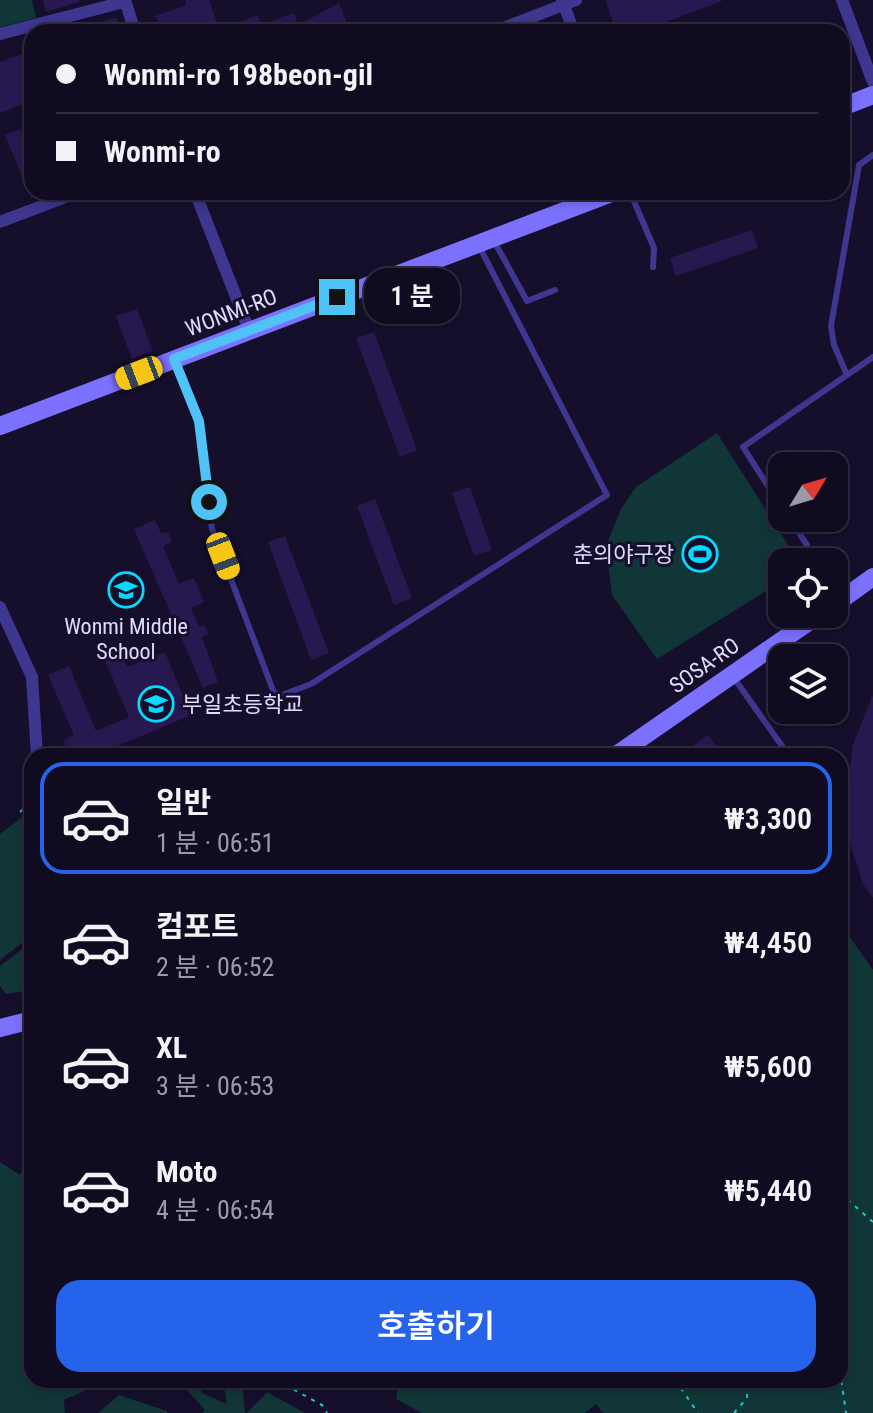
<!DOCTYPE html>
<html lang="ko">
<head>
<meta charset="utf-8">
<style>
  body { margin:0; font-family:"Roboto Condensed","Noto Sans KR",sans-serif; background:#1e192e; color:#f1f3f6; height:100vh; display:flex; flex-direction:column; font-size:30px; white-space:nowrap }
  * { box-sizing:border-box; margin:0 }
  p { font-size:26px; color:#9c9ba5 }
  .icon { flex:none; width:44px; height:44px; fill:none; stroke:currentColor; stroke-width:2; stroke-linecap:round; stroke-linejoin:round }
  .map { position:relative; flex:1; overflow:hidden }
  .drawer { position:absolute; left:24px; top:748px; width:824px; height:640px; display:flex; flex-direction:column; background:#100b21; border-radius:24px; box-shadow:0 4px 12px #0003,0 0 0 2px #302b3f }
  .drawer>* { flex:none }
  .top-card { position:absolute; left:24px; top:24px; width:826px; height:176px; border-radius:24px; box-shadow:0 4px 12px #0003,0 0 0 2px #302b3f; display:grid; align-content:center; height:176px; padding:0 32px; background:#100b21 }
  .needle { width:52px; rotate:52deg }
  .controls { position:absolute; left:768px; top:452px; display:grid; gap:16px }
  .controls a { display:grid; place-items:center; width:80px; height:80px; border-radius:16px; background:#100b21; box-shadow:0 4px 12px #0003,0 0 0 2px #302b3f; font-size:40px }
  .end { position:absolute; width:36px; height:36px; margin:-18px; border:10px solid #4fc3f7; background:#111; box-shadow:0 0 0 4px #111 }
  .from { border-radius:50% }
  .bubble { position:absolute; height:56px; border-radius:24px; background:#100b21; box-shadow:0 4px 12px #0003,0 0 0 2px #302b3f; font-size:26px; font-weight:600; line-height:56px; text-align:center }
  .car { position:absolute; width:24px; height:48px; margin:-24px -12px; border-radius:10px; box-shadow:0 0 6px 2px #0007; background:linear-gradient(#f5c518 24%,#345 0 40%,#f5c518 0 76%,#345 0 86%,#f5c518 0) }
  .top-card b { display:flex; align-items:center; gap:28px; height:76px; font-size:30px }
  .top-card b+b { border-top:2px solid #302b3f }
  .top-card i { width:20px; height:20px; background:#f1f3f6 }
  ul { padding:14px 0 0; list-style:none }
  li { display:flex; align-items:center; gap:24px; height:112px; margin:0 16px 12px; padding:0 16px; border:4px solid transparent; border-radius:24px }
  li div { flex:1 }
  li b { display:block; font-size:30px }
  li em { font-style:normal; font-weight:600 }
  li.current { border-color:#2563eb }
  li>.icon { width:72px; height:72px; stroke-width:1.5 }
  .primary-button { display:flex; gap:16px; margin-top:auto; padding:16px 32px }
  .primary-button a { flex:1; height:92px; border-radius:24px; background:#2563eb; color:#fff; font-size:32px; font-weight:600; line-height:92px; text-align:center }
  .map>svg:first-child { display:block }
</style>
</head>
<body>
<div class="map">
<svg width="873" height="1413" viewBox="0 0 873 1413">
  <rect width="100%" height="100%" fill="#150f2c"/>
  <path fill="#113637" d="M0,0H32L36,18L0,27Z
    M717,433L799,562H782V581L657,659L612,595L606,546L621,509L636,487Z
    M21,818L32,833V935L0,960V834Z
    M840,923L873,970V1413H603L596,1404L585,1413H422L396,1399L400,1380H840Z
    M32,942V990L6,994L0,986V966Z
    M32,1157V1380H108L64,1400L65,1413H0V1162L20,1175Z
    M178,1380H197L202,1393L227,1404L223,1381L242,1380L245,1413H202L205,1410Z
    M267,1392L305,1413H247Z
    M119,1395L167,1411V1413H98Z"/>
  <path fill="#27194f" d="M43,0H79V2L46,12Z
    M186,0H209L219,30L258,15L261,25L294,13L298,25L339,3L347,23L357,32H162L155,16L186,5Z
    M605,0H721L722,1L639,32H617Z
    M117,18L122,32H77L109,19Z
    M32,50V119L25,103L0,113V62Z
    M32,125V200L5,135Z
    M752,230L758,248L676,276L670,258Z
    M137,309L153,351L132,359L116,316Z
    M374,332L417,450L400,457L356,338Z
    M470,487L492,550L474,556L452,493Z
    M375,499L412,598L394,605L357,506Z
    M155,520L161,533L168,532L172,542L163,546L179,584L194,578L204,602L191,608L199,627L204,625L209,634L202,637L218,682L203,688L134,529Z
    M285,536L329,653L311,660L268,542Z
    M120,651L127,667L165,652L191,715L94,756H69L63,740L74,735L48,675L69,666L96,731L129,717L104,658Z
    M872,696L873,697V898L863,884L847,834L845,801L853,745Z
    M708,735L724,756H678Z"/>
  <g fill="none" stroke-linecap="round" stroke-linejoin="round">
    <path stroke="#26c7c6" stroke-width="2" stroke-dasharray="4 6" stroke-linecap="butt" d="M20,812L32,801
      M840,1193L873,1222
      M840,1371L846,1413
      M276,1380L322,1405L327,1413
      M675,1380L698,1413
      M734,1413L747,1398L748,1380"/>
    <path stroke="#3e368f" stroke-width="6" d="M630,192L654,248L653,267
      M494,241L527,301L555,290
      M175,363L199,421L212,529L274,693L282,695L311,684L607,495L479,246
      M847,375L834,345L831,326L859,165L873,155
      M782,508L743,447L873,357
      M789,518L807,545
      M734,678L787,753"/>
    <path stroke="#3e368f" stroke-width="12" d="M125,0L135,32
      M562,0L574,32
      M842,0L873,82
      M493,32L576,0
      M0,34L124,2
      M195,192L249,330
      M0,222L79,192
      M0,607L32,677L37,756"/>
    <path stroke="#7c71ff" stroke-width="18" d="M842,107L873,95
      M0,426L614,192
      M834,605L873,577
      M615,756L820,614
      M0,1028L32,1020"/>
  </g>
  <g fill="none" stroke-linecap="round" stroke-linejoin="round">
    <path stroke="#4fc3f7" stroke-width="10" d="M209,502L199,421L174,359L337,297"/>
  </g>
  <defs>
    <symbol id="stadium-ring" viewBox="-11 -11 22 22"><circle r="9.5" fill="#150f2c" stroke="#06daff" stroke-width="1.5"/><path d="M0-5a6.5 5 0 1 0 0 10a6.5 5 0 1 0 0-10ZM-3.5-1.8h7v3.6h-7Z" fill="#06daff"/></symbol>
    <symbol id="school-ring" viewBox="-11 -11 22 22"><circle r="9.5" fill="#150f2c" stroke="#06daff" stroke-width="1.5"/><path d="M0-5L7-2L0 1L-7-2ZM-4 1L0 2.5L4 1V4Q0 6-4 4Z" fill="#06daff"/></symbol>
  </defs>
  <g fill-rule="evenodd">
    <use href="#stadium-ring" x="680" y="534" width="40" height="40"/>
    <use href="#school-ring" x="106" y="570" width="40" height="40"/>
    <use href="#school-ring" x="136" y="684" width="40" height="40"/>
  </g>
  <g text-anchor="middle" stroke-width="6" stroke-linejoin="round" paint-order="stroke">
    <g font-size="22" fill="#e0daff" stroke="#150f2c">
      <text transform="translate(231 312) rotate(-21)" y="8">WONMI-RO</text>
      <text transform="translate(704 665) rotate(-35)" y="8">SOSA-RO</text>
    </g>
    <g font-size="22" fill="#e0daff" stroke="#150f2c" text-anchor="end">
      <text x="674" y="562">춘의야구장</text>
      <text x="126" y="634" text-anchor="middle">Wonmi Middle<tspan x="126" dy="25">School</tspan></text>
      <text x="182" y="712" text-anchor="start">부일초등학교</text>
    </g>
  </g>
</svg>
<div class="controls">
<a><svg class="needle" viewBox="-14 -14 28 28"><path d="M0-13l5 13h-10z" fill="#e53935"/><path d="M0 13l5-13h-10z" fill="#9c9ba5"/></svg></a>
<a><svg class="icon" aria-label="locate" viewBox="0 0 24 24"><circle cx="12" cy="12" r="6"/><path d="M12 2v4M12 18v4M2 12h4M18 12h4"/></svg></a>
<a><svg class="icon" aria-label="layers" viewBox="0 0 24 24"><path d="M12 4l9 5-9 5-9-5zM3 14l9 5 9-5"/></svg></a>
</div>
<i class="end from" style="left:209px;top:502px"></i>
<i class="end" style="left:337px;top:297px"></i>
<div class="bubble" style="left:364px;top:268px;width:96px">1 분</div>
<i class="car" style="left:139px;top:373px;rotate:249deg"></i>
<i class="car" style="left:223px;top:556px;rotate:159deg"></i>
<div class="top-card">
<b><i class="from"></i>Wonmi-ro 198beon-gil</b>
<b><i></i>Wonmi-ro</b>
</div>
<section class="drawer">
<ul>
<li class="current"><svg class="icon" aria-label="car" viewBox="0 0 24 24"><path d="M5 17H2v-5l4-1 3-4h7l3 4 3 1v5h-3M9 17h6M6 11h13"/><circle cx="7" cy="17" r="2"/><circle cx="17" cy="17" r="2"/></svg><div><b>일반</b><p>1 분 · 06:51</p></div><em>₩3,300</em></li>
<li><svg class="icon" aria-label="car" viewBox="0 0 24 24"><path d="M5 17H2v-5l4-1 3-4h7l3 4 3 1v5h-3M9 17h6M6 11h13"/><circle cx="7" cy="17" r="2"/><circle cx="17" cy="17" r="2"/></svg><div><b>컴포트</b><p>2 분 · 06:52</p></div><em>₩4,450</em></li>
<li><svg class="icon" aria-label="car" viewBox="0 0 24 24"><path d="M5 17H2v-5l4-1 3-4h7l3 4 3 1v5h-3M9 17h6M6 11h13"/><circle cx="7" cy="17" r="2"/><circle cx="17" cy="17" r="2"/></svg><div><b>XL</b><p>3 분 · 06:53</p></div><em>₩5,600</em></li>
<li><svg class="icon" aria-label="car" viewBox="0 0 24 24"><path d="M5 17H2v-5l4-1 3-4h7l3 4 3 1v5h-3M9 17h6M6 11h13"/><circle cx="7" cy="17" r="2"/><circle cx="17" cy="17" r="2"/></svg><div><b>Moto</b><p>4 분 · 06:54</p></div><em>₩5,440</em></li>
</ul>
<div class="primary-button"><a>호출하기</a></div>
</section>
</div>
</body>
</html>
